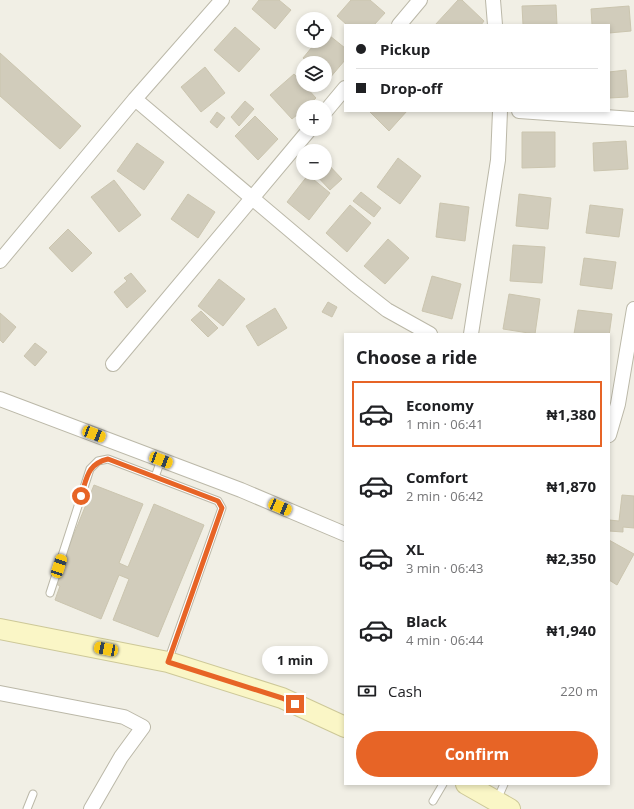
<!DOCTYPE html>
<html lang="en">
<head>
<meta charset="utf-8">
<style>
  body { margin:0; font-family:"Open Sans",sans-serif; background:#f2f2f2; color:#202124; height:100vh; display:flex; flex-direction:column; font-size:15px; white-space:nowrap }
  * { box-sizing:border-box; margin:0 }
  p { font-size:13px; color:#757577 }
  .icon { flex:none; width:22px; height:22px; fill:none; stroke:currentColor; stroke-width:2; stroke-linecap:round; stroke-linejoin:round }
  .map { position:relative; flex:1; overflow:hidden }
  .side { position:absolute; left:344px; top:333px; width:266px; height:452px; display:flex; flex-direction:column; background:#fff; border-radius:0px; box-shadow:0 2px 6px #0003 }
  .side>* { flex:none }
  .banner { position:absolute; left:344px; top:24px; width:266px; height:88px; border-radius:0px; box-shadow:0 2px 6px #0003; display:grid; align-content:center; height:88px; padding:0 12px; background:#fff }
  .controls { position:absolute; left:296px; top:12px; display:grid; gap:8px }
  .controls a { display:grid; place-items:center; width:36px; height:36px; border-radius:50%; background:#fff; box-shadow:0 2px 6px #0003; font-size:20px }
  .end { position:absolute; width:18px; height:18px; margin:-9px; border:5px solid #e76426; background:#fff; box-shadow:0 0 0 2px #fff }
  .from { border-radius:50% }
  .bubble { position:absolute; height:28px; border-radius:14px; background:#fff; box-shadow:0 2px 6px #0003; font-size:13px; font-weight:700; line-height:28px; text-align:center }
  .car { position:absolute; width:12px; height:24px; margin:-12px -6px; border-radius:5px; box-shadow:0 0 3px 1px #0007; background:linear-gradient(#f5c518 24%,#345 0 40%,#f5c518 0 76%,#345 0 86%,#f5c518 0) }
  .banner b { display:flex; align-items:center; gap:14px; height:38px; font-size:15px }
  .banner b+b { border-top:1px solid #e0e0e0 }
  .banner i { width:10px; height:10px; background:#202124 }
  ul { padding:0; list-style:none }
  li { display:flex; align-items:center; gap:12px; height:66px; margin:0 8px 6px; padding:0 4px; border:2px solid transparent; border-radius:0px }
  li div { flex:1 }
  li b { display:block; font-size:15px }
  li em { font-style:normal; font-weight:700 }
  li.active { border-color:#e76426 }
  li>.icon { width:36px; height:36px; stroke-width:1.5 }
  h2 { padding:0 12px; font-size:18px; line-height:48px }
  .pay { display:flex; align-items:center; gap:10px; height:44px; padding:0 12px; font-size:15px }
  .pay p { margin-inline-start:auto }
  .action { display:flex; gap:8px; margin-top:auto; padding:8px 12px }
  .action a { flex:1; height:46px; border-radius:24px; background:#e76426; color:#fff; font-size:16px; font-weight:700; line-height:46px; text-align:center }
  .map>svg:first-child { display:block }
</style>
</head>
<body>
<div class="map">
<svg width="634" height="809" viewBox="0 0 634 809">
  <rect width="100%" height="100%" fill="#f1efe5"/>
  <path fill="#d1ccbb" stroke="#cbc5af" d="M259,0H279L291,10L275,29L252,9Z
    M351,0H370L385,13L374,25H347L337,16Z
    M458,0H462L484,21L481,25H435Z
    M556,5L557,25H523L522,6Z
    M629,6L631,31L609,33V25H592L591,9Z
    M235,27L260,49L239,72L214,50Z
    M325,32L345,48V60L329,79L325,76V63H309L303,58L317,41H325Z
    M0,53L81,126L60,149L0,96Z
    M205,67L225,93L201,112L181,87Z
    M626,70L628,97L609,98V72Z
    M294,74L316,98L306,107H303V110L292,119L270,95Z
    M245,101L254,109L239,126L231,117Z
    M369,111H407L389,131Z
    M217,112L225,118L217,128L210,122Z
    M255,116L278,139L258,160L235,136Z
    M522,132H555V167L522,168Z
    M626,141L628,169L594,171L593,143Z
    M137,143L164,162L144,190L117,171Z
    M398,158L421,176L400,204L377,187Z
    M325,161L342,179L330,190L314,173H325Z
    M308,175L330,193L309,220L287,202Z
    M114,180L141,215L119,232L91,197Z
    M361,192L381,208L374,217L353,201Z
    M188,194L215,212L198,238L171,219Z
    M519,194L551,198L548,229L516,226Z
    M440,203L469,207L465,241L436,237Z
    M350,205L371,223L347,252L326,233Z
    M590,205L623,209L619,237L586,233Z
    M68,229L92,253L72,272L49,248Z
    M388,239L409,258L385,284L364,266Z
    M513,245L545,247L542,283L510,281Z
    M584,258L616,262L612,289L580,285Z
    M131,273L146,291L127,308L114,292L127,281L124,278Z
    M432,276L461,284L452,319L422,311Z
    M219,279L245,299L223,326L198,306Z
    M509,294L540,299L535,334L503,329Z
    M328,302L337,307L332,317L322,312Z
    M275,308L287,328L258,346L246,326Z
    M578,310L612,314L609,336V334H574Z
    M201,311L218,328L208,337L191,320Z
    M0,313L16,327L3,343L0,340Z
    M35,343L47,352L35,366L24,356Z
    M94,485L143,504L119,563L128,567L154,504L204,525L158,637L113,620L129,579L119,575L101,619L55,600L60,586L54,583Z
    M622,495L634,496V528L623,527V532L609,531V520L619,521Z
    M609,540L634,554L617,585L609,580Z"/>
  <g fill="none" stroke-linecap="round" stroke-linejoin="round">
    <defs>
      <path id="lane" d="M155,477L161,460
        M50,593L90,469L98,461L108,459L218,501L222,508L168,661
        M497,800L504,784
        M433,801L443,784
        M27,809L33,794"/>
      <path id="street" d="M493,0L495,25
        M399,25L420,0
        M135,99L355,285L387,310L430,334
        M519,111L634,119
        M325,112L345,88
        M0,261L135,99L222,0
        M471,334L498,160L500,111
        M113,364L310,129
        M0,399L241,490L345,534
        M609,435L618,404L634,309
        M0,693L124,717L143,727L121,757L91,809"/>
      <path id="secondary" d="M0,629L168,662L282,698L345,727
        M466,784L510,809"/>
    </defs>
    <use href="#lane" stroke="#bbb8a8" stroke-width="9"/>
    <use href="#street" stroke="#bbb8a8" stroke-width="16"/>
    <use href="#secondary" stroke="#cdc898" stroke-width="22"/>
    <use href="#lane" stroke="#fff" stroke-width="7"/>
    <use href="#street" stroke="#fff" stroke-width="14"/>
    <use href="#secondary" stroke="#faf6c6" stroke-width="20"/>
  </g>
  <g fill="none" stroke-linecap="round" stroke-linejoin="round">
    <path stroke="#e76426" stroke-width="5" d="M81,496C87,478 87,464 108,459L218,501L222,508L168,662L282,698L295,704"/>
  </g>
</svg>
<div class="controls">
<a><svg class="icon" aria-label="locate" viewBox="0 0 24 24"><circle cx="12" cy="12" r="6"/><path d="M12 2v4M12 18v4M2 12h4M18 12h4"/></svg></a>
<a><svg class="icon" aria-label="layers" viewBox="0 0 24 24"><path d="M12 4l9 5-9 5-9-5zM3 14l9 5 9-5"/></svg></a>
<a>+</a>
<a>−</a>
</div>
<i class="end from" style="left:81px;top:496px"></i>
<i class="end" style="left:295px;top:704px"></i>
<div class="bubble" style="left:262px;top:646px;width:66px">1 min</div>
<i class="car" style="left:94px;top:434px;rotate:111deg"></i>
<i class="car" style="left:161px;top:460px;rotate:111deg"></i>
<i class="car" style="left:280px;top:507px;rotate:113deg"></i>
<i class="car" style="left:59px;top:566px;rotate:18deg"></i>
<i class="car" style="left:106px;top:649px;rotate:281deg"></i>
<div class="banner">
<b><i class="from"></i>Pickup</b>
<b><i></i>Drop-off</b>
</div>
<section class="side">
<h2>Choose a ride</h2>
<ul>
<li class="active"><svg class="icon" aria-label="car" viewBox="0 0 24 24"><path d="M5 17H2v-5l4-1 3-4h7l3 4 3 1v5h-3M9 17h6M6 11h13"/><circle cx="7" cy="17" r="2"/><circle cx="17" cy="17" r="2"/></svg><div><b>Economy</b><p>1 min · 06:41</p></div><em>₦1,380</em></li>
<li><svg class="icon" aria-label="car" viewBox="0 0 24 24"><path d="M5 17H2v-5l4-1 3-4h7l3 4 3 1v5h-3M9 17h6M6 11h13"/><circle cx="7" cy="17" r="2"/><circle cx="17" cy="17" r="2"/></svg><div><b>Comfort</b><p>2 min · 06:42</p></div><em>₦1,870</em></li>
<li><svg class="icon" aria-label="car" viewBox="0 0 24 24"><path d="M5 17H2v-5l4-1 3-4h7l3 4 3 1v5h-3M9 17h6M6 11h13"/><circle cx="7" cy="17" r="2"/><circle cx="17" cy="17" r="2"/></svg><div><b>XL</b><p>3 min · 06:43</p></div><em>₦2,350</em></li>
<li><svg class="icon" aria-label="car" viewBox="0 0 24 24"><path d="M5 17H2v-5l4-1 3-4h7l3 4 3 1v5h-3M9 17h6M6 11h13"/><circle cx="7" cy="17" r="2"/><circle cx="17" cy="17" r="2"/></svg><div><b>Black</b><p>4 min · 06:44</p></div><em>₦1,940</em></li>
</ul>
<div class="pay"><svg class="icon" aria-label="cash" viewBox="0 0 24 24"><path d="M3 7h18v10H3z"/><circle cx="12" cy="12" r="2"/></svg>Cash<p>220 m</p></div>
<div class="action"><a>Confirm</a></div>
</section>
</div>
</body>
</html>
